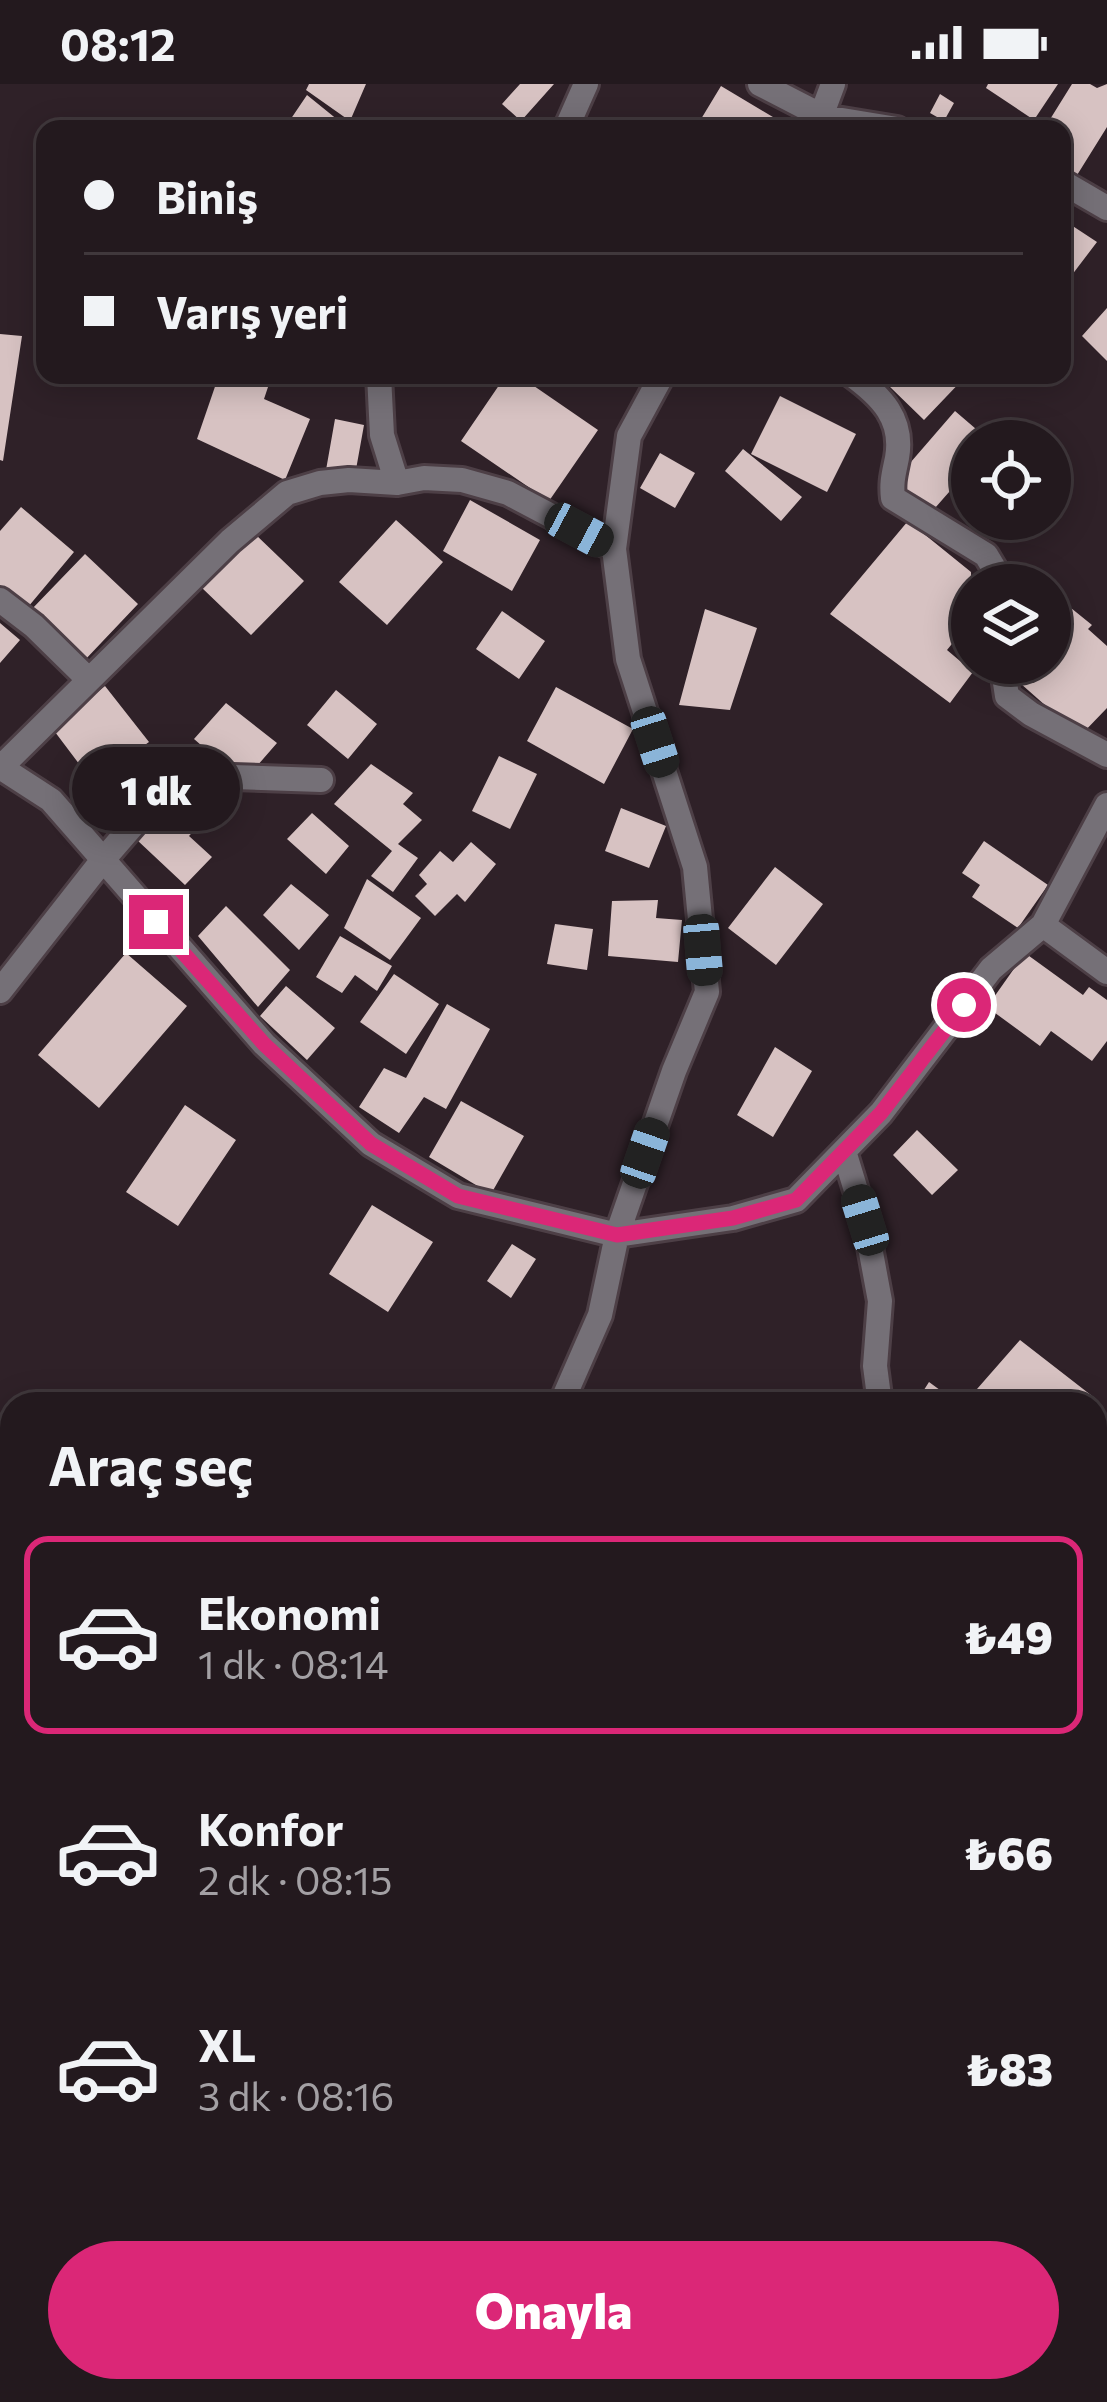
<!DOCTYPE html>
<html lang="tr">
<head>
<meta charset="utf-8">
<style>
  body { margin:0; font-family:Commissioner,sans-serif; background:#2b2227; color:#f1f3f6; height:100vh; display:flex; flex-direction:column; font-size:45px; white-space:nowrap }
  * { box-sizing:border-box; margin:0 }
  p { font-size:39px; color:#a3a0a4 }
  .icon { flex:none; width:66px; height:66px; fill:none; stroke:currentColor; stroke-width:2; stroke-linecap:round; stroke-linejoin:round }
  .map { position:relative; flex:1; overflow:hidden }
  .side { position:absolute; left:0px; top:1308px; width:1107px; height:1011px; display:flex; flex-direction:column; background:#23191e; border-radius:36px 36px 0 0; box-shadow:0 6px 30px #0003,0 0 0 3px #40383c }
  .side>* { flex:none }
  .top-card { position:absolute; left:36px; top:36px; width:1035px; height:264px; border-radius:24px; box-shadow:0 6px 30px #0003,0 0 0 3px #40383c; display:grid; align-content:center; height:264px; padding:0 48px; background:#23191e }
  .tools { position:absolute; left:951px; top:336px; display:grid; gap:24px }
  .tools a { display:grid; place-items:center; width:120px; height:120px; border-radius:50%; background:#23191e; box-shadow:0 6px 30px #0003,0 0 0 3px #40383c; font-size:60px }
  .end { position:absolute; width:54px; height:54px; margin:-27px; border:15px solid #db2777; background:#fff; box-shadow:0 0 0 6px #fff }
  .from { border-radius:50% }
  .bubble { position:absolute; height:84px; border-radius:42px; background:#23191e; box-shadow:0 6px 30px #0003,0 0 0 3px #40383c; font-size:39px; font-weight:800; line-height:84px; text-align:center }
  .car { position:absolute; width:36px; height:72px; margin:-36px -18px; border-radius:15px; box-shadow:0 0 9px 3px #0007; background:linear-gradient(#222 24%,#8ab4d8 0 40%,#222 0 76%,#8ab4d8 0 86%,#222 0) }
  .top-card b { display:flex; align-items:center; gap:42px; height:114px; font-size:45px }
  .top-card b+b { border-top:3px solid #40383c }
  .top-card i { width:30px; height:30px; background:#f1f3f6 }
  ul { padding:0; list-style:none }
  li { display:flex; align-items:center; gap:36px; height:198px; margin:0 24px 18px; padding:0 24px; border:6px solid transparent; border-radius:24px }
  li div { flex:1 }
  li b { display:block; font-size:45px }
  li em { font-style:normal; font-weight:800 }
  li.current { border-color:#db2777 }
  li>.icon { width:108px; height:108px; stroke-width:1.5 }
  h2 { padding:0 48px; font-size:54px; line-height:144px }
  .action { display:flex; gap:24px; margin-top:auto; padding:24px 48px }
  .action a { flex:1; height:138px; border-radius:72px; background:#db2777; color:#fff; font-size:48px; font-weight:800; line-height:138px; text-align:center }
  .status { display:flex; justify-content:space-between; align-items:center; height:84px; padding:0 60px; background:#23191e; direction:ltr }
  .status svg { height:33px; fill:currentColor }
  .map>svg:first-child { display:block }
</style>
</head>
<body>
<div class="status"><b>08:12</b><svg viewBox="0 0 49 12"><path d="M0 12V9h3v3zM5 12V6h3v6zM10 12V3h3v9zM15 12V0h3v12zM26 1h20v11H26zM47 4h2v5h-2z"/></svg></div>
<div class="map">
<svg width="1107" height="2318" viewBox="0 0 1107 2318">
  <rect width="100%" height="100%" fill="#2f2128"/>
  <path fill="#d7c2c2" d="M309,0H366L350,37L306,6Z
    M520,0H554L521,37L502,20Z
    M988,0H1058L1034,36L986,4Z
    M1072,0H1090L1097,4L1107,0V43L1074,96L1062,89V45H1044Z
    M721,2L783,39L779,45H695Z
    M940,10L954,19L944,37L930,29Z
    M307,11L349,45H284Z
    M1062,135L1097,158L1062,204Z
    M1107,224V277L1082,252Z
    M0,250L22,252L3,377L0,376Z
    M219,291H272L264,315L310,335L285,396L197,355Z
    M506,291H518L598,346L549,417L461,357Z
    M897,291H967L924,336L888,301Z
    M780,312L856,350L827,408L751,370Z
    M955,327L990,357H972V397L964,391L928,432L891,401Z
    M335,335L364,341L355,391L326,386Z
    M743,365L802,413L781,437L725,387Z
    M660,369L695,389L675,424L640,404Z
    M470,416L540,456L512,507L443,467Z
    M21,423L74,468L23,529L0,510V447Z
    M396,436L443,478L387,541L339,498Z
    M908,437L971,488L972,535L947,566L973,588L950,619L830,530Z
    M255,450L304,497L251,551L201,503Z
    M85,470L138,520L83,578L30,527Z
    M1050,507L1092,541L1088,545L1107,562V624L1080,652L1012,592L1025,579H1050Z
    M705,525L757,544L730,626L679,621Z
    M502,527L545,557L519,595L476,565Z
    M0,539L20,556L0,579Z
    M105,602L149,658L122,677L126,683L98,705L52,644Z
    M556,603L633,645L604,700L527,657Z
    M336,606L377,640L348,675L307,641Z
    M226,619L277,659L250,690L237,679L230,686L194,655Z
    M499,672L537,690L510,745L472,727Z
    M371,680L413,709L403,720L422,736L398,760L418,774L393,808L371,792L392,767L334,720Z
    M188,704L213,726L189,752L212,773L185,801L137,756Z
    M621,724L666,742L649,784L605,767Z
    M312,729L349,762L326,790L287,755Z
    M984,757L1048,801L1018,844L972,813L980,801L962,789Z
    M471,758L496,780L465,818L457,810L435,832L415,812L427,800L419,791L440,767L453,778Z
    M775,783L823,820L776,881L728,844Z
    M367,795L421,834L390,876L344,844Z
    M291,800L329,831L299,866L263,831Z
    M658,816L656,834L682,836L678,878L608,872L612,817Z
    M226,822L290,886L258,923L198,852Z
    M555,840L593,845L587,886L547,880Z
    M340,852L392,882L377,907L355,891L342,909L316,893Z
    M126,869L187,922L99,1024L38,971Z
    M1025,869L1083,911L1089,903L1107,916V957L1092,977L1051,947L1040,962L987,923Z
    M394,890L439,920L406,970L360,938Z
    M286,902L335,944L307,976L260,932Z
    M447,920L490,945L446,1025L424,1013L399,1049L359,1023L384,984L406,994Z
    M775,963L812,987L773,1053L737,1031Z
    M461,1017L524,1052L491,1110L429,1073Z
    M185,1021L236,1056L178,1142L126,1108Z
    M917,1046L958,1086L932,1111L893,1071Z
    M372,1121L433,1158L388,1228L329,1190Z
    M512,1160L536,1175L511,1214L487,1197Z
    M1020,1256L1096,1315L1092,1320H995L977,1305Z
    M929,1298L959,1320H915Z
    M0,1964L12,1973V2058L5,2068L0,2064Z
    M12,2245V2307H107L113,2312L108,2318H15L0,2307V2261Z"/>
  <g fill="none" stroke-linecap="round" stroke-linejoin="round">
    <defs>
      <path id="minor" d="M760,0L824,33L897,45
        M817,43L833,0
        M566,45L586,0
        M1062,98L1107,124
        M379,291L382,351L397,399
        M852,291C881,312 904,335 897,374C894,389 891,398 893,414L986,471L1004,501
        M0,516L34,542L89,596
        M1002,579L1007,612L1031,630L1107,671
        M0,683L51,716L264,960L371,1060L458,1112L617,1151L733,1134L796,1116L881,1029L991,885L1043,841L1107,888
        M1,683L230,457L287,409L320,399L349,396L397,399L424,394L462,396L508,409L614,465
        M1043,841L1107,721
        M0,907L102,777L167,702L184,694L203,692L321,696
        M844,1067L865,1136L880,1217L875,1282L880,1320
        M561,1320L600,1231L617,1151L674,987L707,908L695,783L628,575L614,465L629,352L662,291
        M0,2215L12,2197"/>
    </defs>
    <use href="#minor" stroke="#4d3f46" stroke-width="30"/>
    <use href="#minor" stroke="#757077" stroke-width="24"/>
  </g>
  <g fill="none" stroke-linecap="round" stroke-linejoin="round">
    <path stroke="#db2777" stroke-width="15" d="M156,838L264,960L371,1060L458,1112L617,1151L733,1134L796,1116L881,1029L964,921"/>
  </g>
</svg>
<div class="tools">
<a><svg class="icon" aria-label="locate" viewBox="0 0 24 24"><circle cx="12" cy="12" r="6"/><path d="M12 2v4M12 18v4M2 12h4M18 12h4"/></svg></a>
<a><svg class="icon" aria-label="layers" viewBox="0 0 24 24"><path d="M12 4l9 5-9 5-9-5zM3 14l9 5 9-5"/></svg></a>
</div>
<i class="end from" style="left:964px;top:921px"></i>
<i class="end" style="left:156px;top:838px"></i>
<div class="bubble" style="left:72px;top:663px;width:168px">1 dk</div>
<i class="car" style="left:579px;top:446px;rotate:118deg"></i>
<i class="car" style="left:655px;top:658px;rotate:162deg"></i>
<i class="car" style="left:703px;top:866px;rotate:175deg"></i>
<i class="car" style="left:645px;top:1069px;rotate:19deg"></i>
<i class="car" style="left:865px;top:1136px;rotate:343deg"></i>
<div class="top-card">
<b><i class="from"></i>Biniş</b>
<b><i></i>Varış yeri</b>
</div>
<section class="side">
<h2>Araç seç</h2>
<ul>
<li class="current"><svg class="icon" aria-label="car" viewBox="0 0 24 24"><path d="M5 17H2v-5l4-1 3-4h7l3 4 3 1v5h-3M9 17h6M6 11h13"/><circle cx="7" cy="17" r="2"/><circle cx="17" cy="17" r="2"/></svg><div><b>Ekonomi</b><p>1 dk · 08:14</p></div><em>₺49</em></li>
<li><svg class="icon" aria-label="car" viewBox="0 0 24 24"><path d="M5 17H2v-5l4-1 3-4h7l3 4 3 1v5h-3M9 17h6M6 11h13"/><circle cx="7" cy="17" r="2"/><circle cx="17" cy="17" r="2"/></svg><div><b>Konfor</b><p>2 dk · 08:15</p></div><em>₺66</em></li>
<li><svg class="icon" aria-label="car" viewBox="0 0 24 24"><path d="M5 17H2v-5l4-1 3-4h7l3 4 3 1v5h-3M9 17h6M6 11h13"/><circle cx="7" cy="17" r="2"/><circle cx="17" cy="17" r="2"/></svg><div><b>XL</b><p>3 dk · 08:16</p></div><em>₺83</em></li>
</ul>
<div class="action"><a>Onayla</a></div>
</section>
</div>
</body>
</html>
